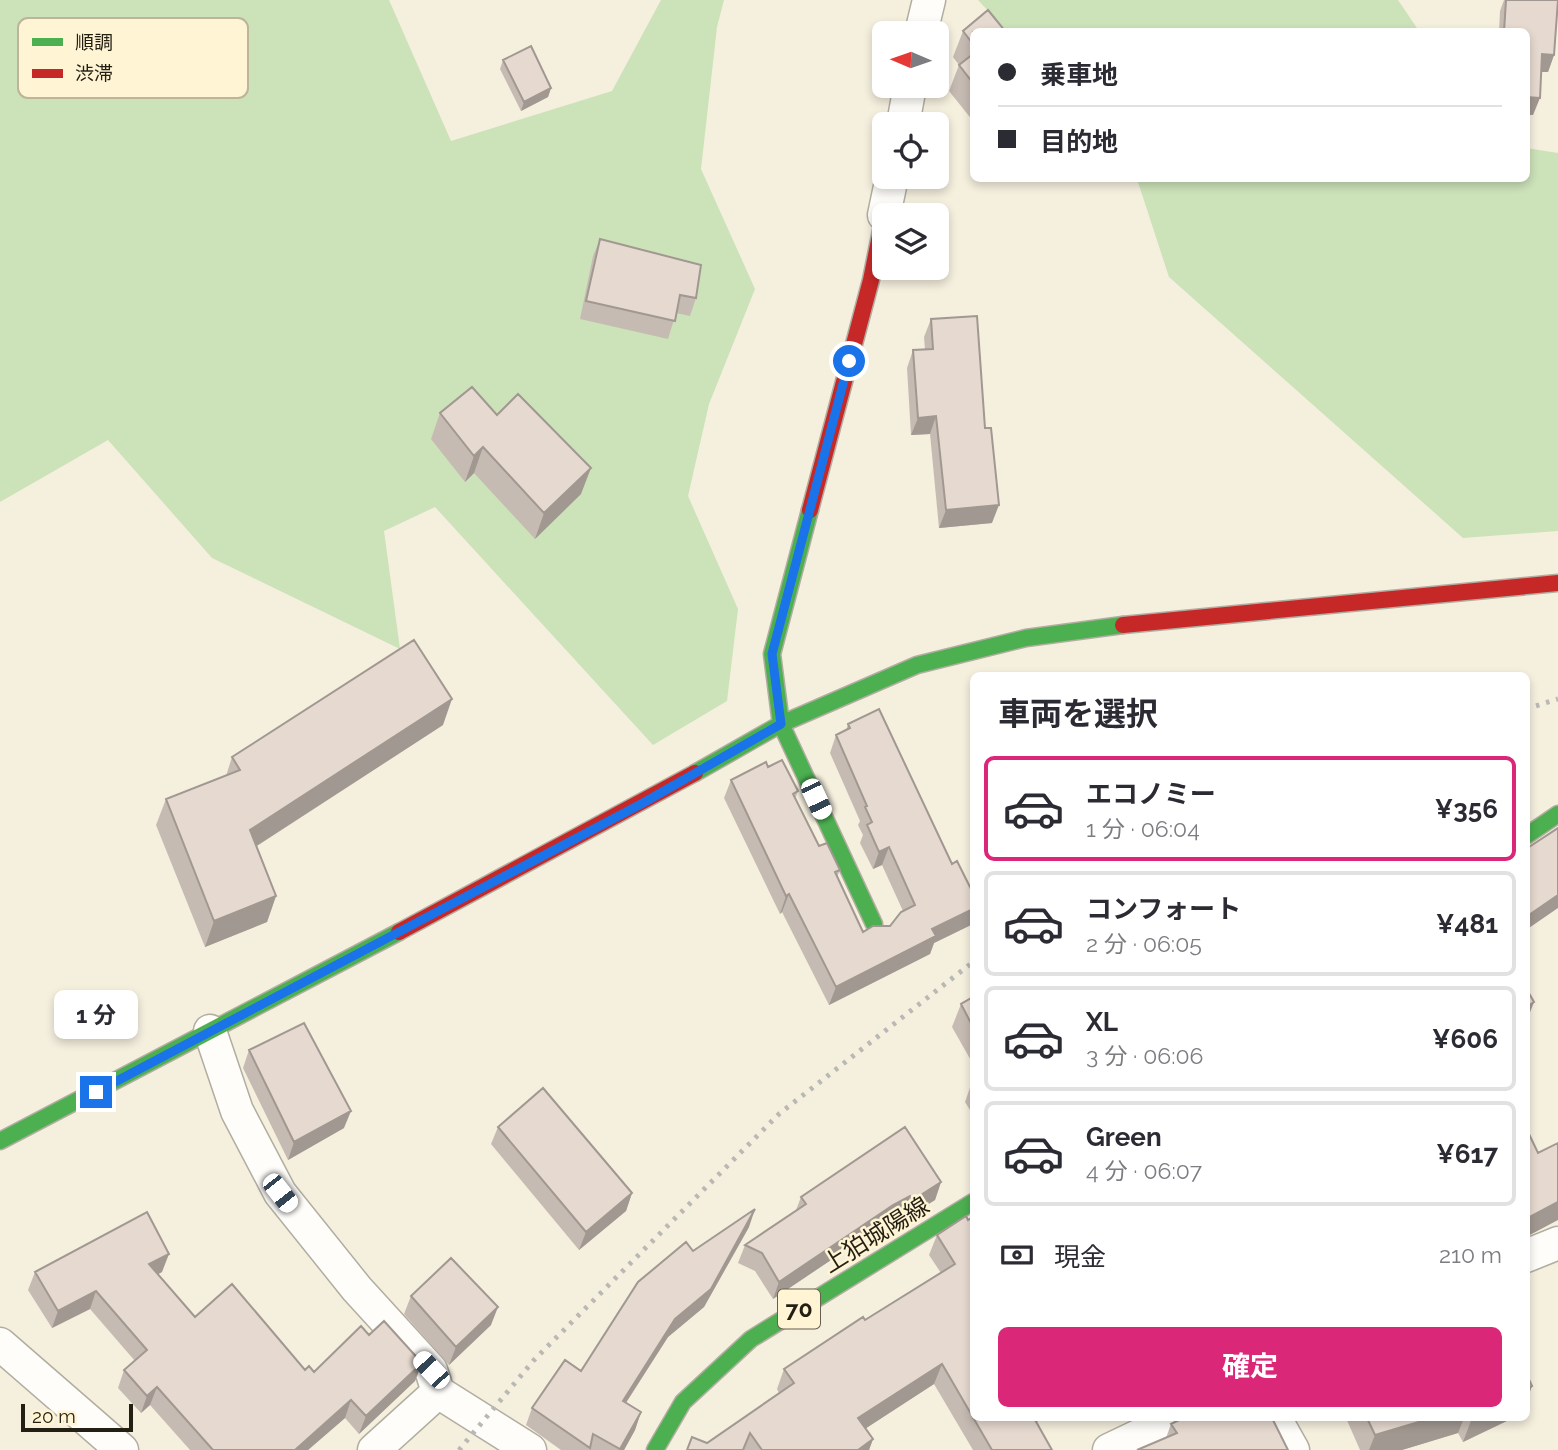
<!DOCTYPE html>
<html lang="ja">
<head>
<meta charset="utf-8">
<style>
  body { margin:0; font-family:Raleway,"Noto Sans JP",sans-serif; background:#f2f2f3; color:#2b2b33; height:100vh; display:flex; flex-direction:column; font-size:26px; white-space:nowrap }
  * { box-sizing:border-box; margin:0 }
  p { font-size:23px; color:#7c7c81 }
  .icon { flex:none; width:38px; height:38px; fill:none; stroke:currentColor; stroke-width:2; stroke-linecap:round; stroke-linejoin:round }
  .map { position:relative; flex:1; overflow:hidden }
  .drawer { position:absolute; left:970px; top:672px; width:560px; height:749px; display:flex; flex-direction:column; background:#fff; border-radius:10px; box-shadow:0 4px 10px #0003 }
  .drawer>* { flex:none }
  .guide { position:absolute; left:970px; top:28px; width:560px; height:154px; border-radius:10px; box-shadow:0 4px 10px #0003; display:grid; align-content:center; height:154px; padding:0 28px; background:#fff }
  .needle { width:46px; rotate:272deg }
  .buttons { position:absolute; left:872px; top:21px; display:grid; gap:14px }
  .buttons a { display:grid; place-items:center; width:77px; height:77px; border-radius:10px; background:#fff; box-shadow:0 4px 10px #0003; font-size:35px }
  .scale { position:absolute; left:21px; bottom:18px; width:112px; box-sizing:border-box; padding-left:7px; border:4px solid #231f13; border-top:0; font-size:19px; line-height:24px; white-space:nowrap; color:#231f13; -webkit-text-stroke:5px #fff4d4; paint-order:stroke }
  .end { position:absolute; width:32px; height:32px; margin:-16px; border:9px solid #1a73e8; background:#fff; box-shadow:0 0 0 4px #fff }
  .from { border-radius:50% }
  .bubble { position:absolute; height:49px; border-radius:10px; background:#fff; box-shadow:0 4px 10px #0003; font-size:23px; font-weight:700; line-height:49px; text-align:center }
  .car { position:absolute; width:21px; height:42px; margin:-21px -10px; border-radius:9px; box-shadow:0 0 5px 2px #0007; background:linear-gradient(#fff 24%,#345 0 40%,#fff 0 76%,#345 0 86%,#fff 0) }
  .guide b { display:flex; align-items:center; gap:24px; height:66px; font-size:26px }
  .guide b+b { border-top:2px solid #e1e1e2 }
  .guide i { width:18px; height:18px; background:#2b2b33 }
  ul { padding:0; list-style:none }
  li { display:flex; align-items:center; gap:21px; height:105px; margin:0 14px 10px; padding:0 14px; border:4px solid #e1e1e2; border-radius:10px }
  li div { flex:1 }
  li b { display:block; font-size:26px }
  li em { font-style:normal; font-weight:700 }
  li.active { border-color:#db2777 }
  li>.icon { width:63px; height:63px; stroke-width:1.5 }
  h2 { padding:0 28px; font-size:32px; line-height:84px }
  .pay { display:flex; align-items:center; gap:18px; height:77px; padding:0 28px; font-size:26px }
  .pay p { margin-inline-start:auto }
  .button { display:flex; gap:14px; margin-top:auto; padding:14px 28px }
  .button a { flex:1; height:80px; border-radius:10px; background:#db2777; color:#fff; font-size:28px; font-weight:700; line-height:80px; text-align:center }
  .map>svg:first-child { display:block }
</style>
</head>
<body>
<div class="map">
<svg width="1558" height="1450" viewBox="0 0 1558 1450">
  <rect width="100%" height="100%" fill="#f5efde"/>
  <path fill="#cce2b9" d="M0,0H389L451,141L612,91L661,0H724L717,27L701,169L755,289L709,404L688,496L738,609L727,701L653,745L435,507L384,531L400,649L212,558L108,440L0,502Z
    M978,0H1398L1419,31H1007Z
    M1526,148L1558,153V531L1463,538L1169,277L1137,179L1526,178Z"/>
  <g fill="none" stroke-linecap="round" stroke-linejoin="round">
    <defs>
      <path id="street" d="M921,33L929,0
        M903,124L910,86
        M884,215L892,177
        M210,1031L237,1111L280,1193L357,1289L431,1370L438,1392L530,1450
        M1526,1256L1558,1243
        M0,1344L122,1450
        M1275,1418L1293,1450
        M374,1450L438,1392
        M1109,1450L1176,1418"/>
      <path id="fast" d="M810,510L772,654L781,724L874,924
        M695,773L781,724L917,665L1026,638L1123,625
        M1526,836L1558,814
        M0,1141L399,932
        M655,1450L683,1402L751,1339L973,1202"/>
      <path id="jam" d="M810,510L871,280L884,216
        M1123,625L1558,583
        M399,932L695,773"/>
    </defs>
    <use href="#street" stroke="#b1ada0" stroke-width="35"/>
    <use href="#fast" stroke="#b1ada0" stroke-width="19"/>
    <use href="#jam" stroke="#b1ada0" stroke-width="19"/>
    <use href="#street" stroke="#fefdfa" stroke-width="32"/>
    <use href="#fast" stroke="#4caf50" stroke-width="16"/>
    <use href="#jam" stroke="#c62828" stroke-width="16"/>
    <path stroke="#b9b8b4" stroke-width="5" stroke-dasharray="3.5 7" stroke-linecap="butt" d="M1526,709L1558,699
      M459,1450L534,1360L779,1114L973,962"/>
  </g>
  <path fill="#c6bbb2" d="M1504,0H1558L1554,55L1548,72H1541L1533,115H1526V32H1499L1500,11Z
    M963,31L973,32V121L949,91L959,65L953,57Z
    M503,60L551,88L548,97L521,111L500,69Z
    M600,239L696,298L690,316L676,313L668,339L580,319L593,256Z
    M931,319L992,523L939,528L930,434L911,435L907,368L913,350H925L924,337Z
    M440,413L497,415L581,494L535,539L474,473L465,482L431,439Z
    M848,724L973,924L934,943L930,954L829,1005L782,912L780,914L724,798L731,780L798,791L795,799L819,846L840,870L837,877L863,932L890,926L903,911L882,865L873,869L860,843L863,835L858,825L860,821L830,753L836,735L846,730Z
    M443,725L257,846L276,896L267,922L205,947L156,825L166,799L226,776L232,757Z
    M973,997V1064L952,1027L961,1004Z
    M249,1050L344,1128L288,1160L243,1068Z
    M973,1079V1115L965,1102Z
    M498,1127L632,1193L626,1211L579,1250L491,1144Z
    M941,1182L935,1200L906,1218L904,1214L886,1223L773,1299L755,1271L738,1263L745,1245L796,1210L801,1197Z
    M966,1216L973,1418H1043L1036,1422L1052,1450H973L934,1384L866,1428L873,1439L869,1450H687L707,1443L779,1393L777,1389L784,1369L941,1273L929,1255L937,1235Z
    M749,1227L704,1307L668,1337L626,1403L641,1412L635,1430L624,1450H561L526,1425L532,1408L581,1371L693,1251Z
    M35,1272H162L158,1274L195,1317L305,1370L314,1372L369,1335L422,1363L415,1381L359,1434L345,1418L308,1450H190L150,1405L141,1413L118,1388L124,1370L135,1361L90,1309L52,1328L28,1290Z
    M411,1296L491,1325L449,1365L404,1314Z
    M1346,1418H1513L1463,1442L1458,1433L1402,1450H1360Z
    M1171,1424L1288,1450L1166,1438Z"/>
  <path fill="#a19891" d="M1542,54L1554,55L1548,72H1536Z
    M551,88L548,97L521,111L524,102Z
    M1526,97L1540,98L1533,115H1526Z
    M936,416L930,434L911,435L918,418Z
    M483,447L474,473L465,482L474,456Z
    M591,468L581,494L535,539L544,513Z
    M999,505L992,523L939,528L946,510Z
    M452,699L443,725L241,856L250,830Z
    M889,847L882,865L873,869L879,852Z
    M789,894L782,912L780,914L786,896Z
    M1558,895V908L1526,930V917Z
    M276,896L267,922L205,947L214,921Z
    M973,909V924L934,943L930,954L829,1005L836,987L932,929Z
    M1534,1002L1526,1023V1024V1007Z
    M351,1111L344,1128L288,1160L294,1142Z
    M941,1182L935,1200L906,1218L913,1200Z
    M632,1193L626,1211L579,1250L586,1232Z
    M910,1196L904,1214L886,1223L773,1299L779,1282L893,1205Z
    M1558,1202V1220L1526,1237V1219Z
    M755,1209L749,1227L704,1307L668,1337L616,1418L623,1401L675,1319Z
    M169,1254L162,1272L143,1282L149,1264Z
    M96,1291L90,1309L52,1328L58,1311Z
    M498,1307L491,1325L449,1365L456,1347Z
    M422,1363L415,1381L359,1434L366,1416Z
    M942,1364L934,1384L851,1438L858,1418Z
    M1532,1386L1526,1403V1389Z
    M157,1387L150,1405L141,1413L147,1396Z
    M351,1400L345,1418L308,1450H295Z
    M641,1412L635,1430L624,1450H620Z
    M1027,1418H1043L1023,1430Z
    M1432,1418H1464L1458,1433L1402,1450H1369L1375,1435Z
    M1472,1418H1513L1463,1442Z
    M873,1439L869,1450H858Z"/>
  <path fill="#e6d9cf" stroke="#a19891" stroke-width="2" d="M1506,0H1558L1554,55L1542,54L1540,98L1526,97V32H1504Z
    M988,10L1006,32H973V44L963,31Z
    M531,46L551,88L524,102L503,60Z
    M973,54V83L959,65Z
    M600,239L701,265L696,298L680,295L675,321L586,301Z
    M977,316L985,428H991L999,505L946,510L936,416L918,418L913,350L933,349L931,319Z
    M472,387L497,415L518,394L591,468L544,513L483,447L474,456L440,413Z
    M414,640L452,699L250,830L276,896L214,921L166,799L240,770L232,757Z
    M879,709L952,864L957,861L973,893V909L932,929L936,936L836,987L789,894L786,896L731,780L766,762L768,767L782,760L798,791L793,794L819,846L827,843L840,870L835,872L863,932L873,926H890L901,912L915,905L889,847L879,852L867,825L872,822L865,807L867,806L836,735L850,728L848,724Z
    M1558,828V895L1526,917V849Z
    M1526,988L1534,1002L1526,1007Z
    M973,997V1027L961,1004Z
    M304,1023L351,1111L294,1142L249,1050Z
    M543,1088L632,1193L586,1232L498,1127Z
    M905,1127L941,1182L913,1200L910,1196L893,1205L779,1282L762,1253L745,1245L806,1204L801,1197Z
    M1529,1134L1538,1153L1558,1143V1202L1526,1219V1136Z
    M755,1209L711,1289L675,1319L623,1401L641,1412L620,1449L593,1434L590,1448L532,1408L565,1360L581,1371L638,1282L686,1242L693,1251Z
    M147,1212L169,1254L149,1264L195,1317L232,1284L305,1370L309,1366L314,1372L361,1326L369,1335L384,1321L422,1363L366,1416L351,1400L295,1450H213L157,1387L147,1396L124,1370L147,1350L96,1291L58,1311L35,1272Z
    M966,1216L968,1220L973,1217V1418H1034L1052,1450H992L942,1364L858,1418L873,1439L858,1450H762L750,1433L743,1450H687L692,1437L707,1443L794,1383L784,1369L863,1317L865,1320L955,1264L937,1235Z
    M451,1258L498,1307L456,1347L411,1296Z
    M1526,1373L1532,1386L1526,1389Z
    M1183,1418H1272L1288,1450H1137L1177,1433L1171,1424Z
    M1367,1418H1432L1375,1435Z"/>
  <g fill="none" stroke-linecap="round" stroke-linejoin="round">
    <path stroke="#1a73e8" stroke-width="9" d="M96,1092L643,803L781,724L772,654L849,361"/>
  </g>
  <g text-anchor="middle" stroke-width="5" stroke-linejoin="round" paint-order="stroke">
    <rect fill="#fff4d4" stroke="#655f4d" stroke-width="2" x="778" y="1289.5" width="42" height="39" rx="5"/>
    <g font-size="23" font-weight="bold" fill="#231f13">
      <text x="799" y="1317">70</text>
    </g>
    <g font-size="24" fill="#231f13" stroke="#fff4d4">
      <text transform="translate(876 1235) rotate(-32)" y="8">上狛城陽線</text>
    </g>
  </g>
  <rect x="18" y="18" width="230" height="80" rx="10" fill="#fff4d4" stroke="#bdb49a" stroke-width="2"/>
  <rect x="32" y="38" width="31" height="8" fill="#4caf50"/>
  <rect x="32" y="69" width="31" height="9" fill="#c62828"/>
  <g font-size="19" fill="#231f13">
    <text x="75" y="49">順調</text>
    <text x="75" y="80">渋滞</text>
  </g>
</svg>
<div class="buttons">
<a><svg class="needle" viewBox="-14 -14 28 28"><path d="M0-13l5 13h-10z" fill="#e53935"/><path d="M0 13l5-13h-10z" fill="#7c7c81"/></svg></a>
<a><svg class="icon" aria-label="locate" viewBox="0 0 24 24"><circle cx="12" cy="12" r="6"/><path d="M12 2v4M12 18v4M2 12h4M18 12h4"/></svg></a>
<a><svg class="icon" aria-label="layers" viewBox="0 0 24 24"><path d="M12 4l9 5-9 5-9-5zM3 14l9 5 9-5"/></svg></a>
</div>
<div class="scale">20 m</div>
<i class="end from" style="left:849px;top:361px"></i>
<i class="end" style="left:96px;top:1092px"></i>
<div class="bubble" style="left:54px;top:990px;width:84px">1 分</div>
<i class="car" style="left:816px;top:799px;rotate:155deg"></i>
<i class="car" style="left:280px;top:1193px;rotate:142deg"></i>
<i class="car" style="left:431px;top:1370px;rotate:317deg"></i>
<div class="guide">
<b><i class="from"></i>乗車地</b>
<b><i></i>目的地</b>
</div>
<section class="drawer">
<h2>車両を選択</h2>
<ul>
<li class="active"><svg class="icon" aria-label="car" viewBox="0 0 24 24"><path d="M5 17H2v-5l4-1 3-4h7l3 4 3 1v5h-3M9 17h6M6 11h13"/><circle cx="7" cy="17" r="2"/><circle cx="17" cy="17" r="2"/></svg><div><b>エコノミー</b><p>1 分 · 06:04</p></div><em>¥356</em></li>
<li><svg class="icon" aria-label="car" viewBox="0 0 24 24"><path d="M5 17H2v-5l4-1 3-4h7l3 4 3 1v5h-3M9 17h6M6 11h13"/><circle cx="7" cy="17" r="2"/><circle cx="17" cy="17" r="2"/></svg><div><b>コンフォート</b><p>2 分 · 06:05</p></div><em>¥481</em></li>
<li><svg class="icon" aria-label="car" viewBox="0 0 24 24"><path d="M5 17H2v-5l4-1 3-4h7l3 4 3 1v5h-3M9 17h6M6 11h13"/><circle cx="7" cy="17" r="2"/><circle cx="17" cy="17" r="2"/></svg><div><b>XL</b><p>3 分 · 06:06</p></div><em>¥606</em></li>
<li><svg class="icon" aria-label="car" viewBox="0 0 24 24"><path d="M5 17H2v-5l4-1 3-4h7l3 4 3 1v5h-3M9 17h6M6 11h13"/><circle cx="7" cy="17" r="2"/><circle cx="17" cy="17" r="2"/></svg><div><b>Green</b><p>4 分 · 06:07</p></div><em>¥617</em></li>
</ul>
<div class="pay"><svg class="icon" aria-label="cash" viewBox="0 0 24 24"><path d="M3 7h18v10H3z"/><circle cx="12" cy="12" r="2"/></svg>現金<p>210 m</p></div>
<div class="button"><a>確定</a></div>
</section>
</div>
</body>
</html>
